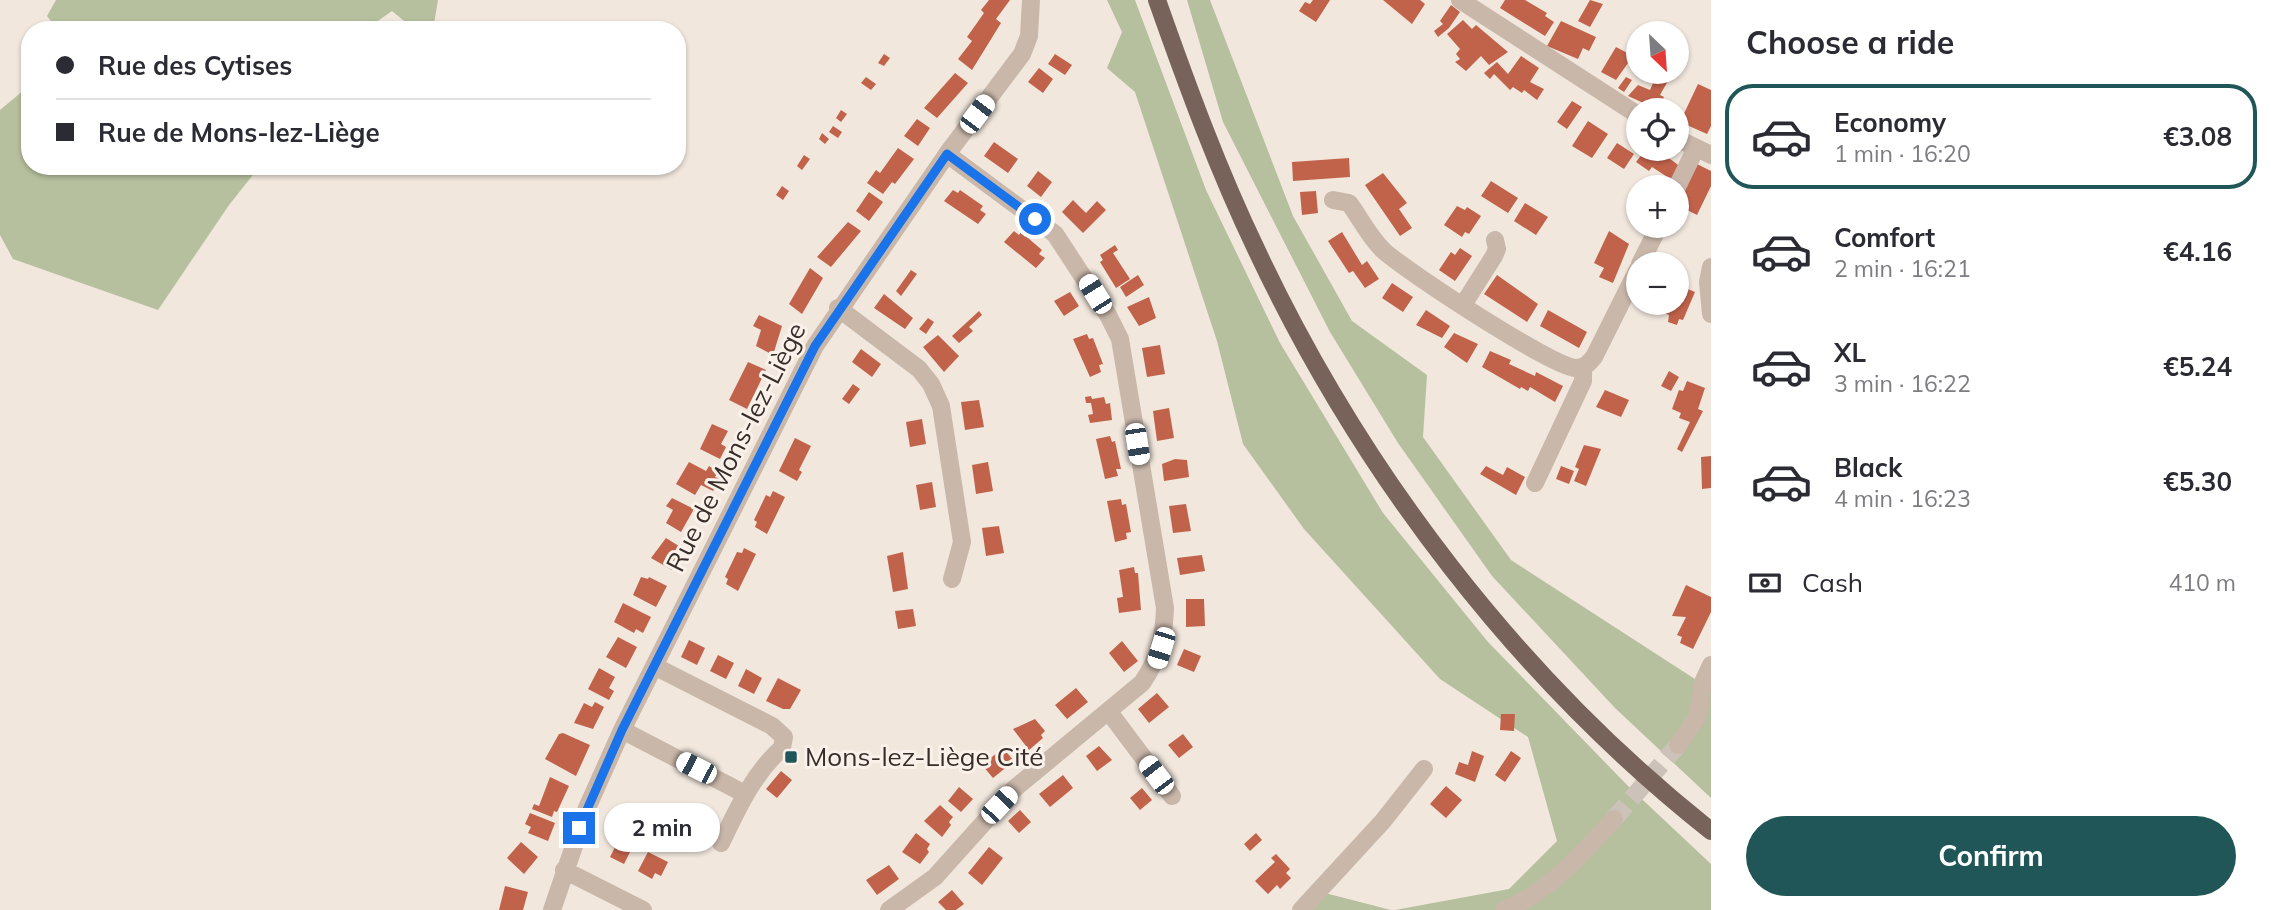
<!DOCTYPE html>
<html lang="en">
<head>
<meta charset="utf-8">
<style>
  body { margin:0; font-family:Mulish,sans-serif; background:#f7f7f7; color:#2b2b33; height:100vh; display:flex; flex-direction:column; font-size:26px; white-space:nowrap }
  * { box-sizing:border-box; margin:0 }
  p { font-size:23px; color:#7c7c81 }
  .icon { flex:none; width:38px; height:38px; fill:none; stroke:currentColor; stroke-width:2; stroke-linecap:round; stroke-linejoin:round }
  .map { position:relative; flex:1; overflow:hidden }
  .sheet { display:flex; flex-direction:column; background:#fff; width:560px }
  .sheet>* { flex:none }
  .top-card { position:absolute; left:21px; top:21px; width:665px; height:154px; border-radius:28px; box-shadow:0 2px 5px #0004; display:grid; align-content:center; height:154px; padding:0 35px; background:#fff }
  .needle { width:46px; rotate:155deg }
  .tools { position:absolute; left:1626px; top:21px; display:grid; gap:14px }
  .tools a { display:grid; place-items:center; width:63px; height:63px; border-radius:50%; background:#fff; box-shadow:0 2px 5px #0004; font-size:35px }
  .end { position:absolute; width:32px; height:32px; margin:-16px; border:9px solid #1a73e8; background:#fff; box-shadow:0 0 0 4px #fff }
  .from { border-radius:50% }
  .bubble { position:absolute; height:49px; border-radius:24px; background:#fff; box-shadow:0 2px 5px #0004; font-size:23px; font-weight:700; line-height:49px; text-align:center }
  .car { position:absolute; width:21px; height:42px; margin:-21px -10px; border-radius:9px; box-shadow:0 0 5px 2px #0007; background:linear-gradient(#fff 24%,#345 0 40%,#fff 0 76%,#345 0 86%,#fff 0) }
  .top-card b { display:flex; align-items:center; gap:24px; height:66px; font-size:26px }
  .top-card b+b { border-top:2px solid #e1e1e2 }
  .top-card i { width:18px; height:18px; background:#2b2b33 }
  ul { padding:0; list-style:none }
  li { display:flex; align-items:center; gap:21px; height:105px; margin:0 14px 10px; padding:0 21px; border:4px solid transparent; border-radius:28px }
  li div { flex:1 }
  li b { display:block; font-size:26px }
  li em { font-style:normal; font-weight:700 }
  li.selected { border-color:#205657 }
  li>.icon { width:63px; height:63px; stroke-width:1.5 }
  h2 { padding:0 35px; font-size:32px; line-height:84px }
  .pay { display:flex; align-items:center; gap:18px; height:77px; padding:0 35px; font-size:26px }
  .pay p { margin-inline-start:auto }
  .cta { display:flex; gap:14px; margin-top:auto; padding:14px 35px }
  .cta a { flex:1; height:80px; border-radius:42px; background:#205657; color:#fff; font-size:28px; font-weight:700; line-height:80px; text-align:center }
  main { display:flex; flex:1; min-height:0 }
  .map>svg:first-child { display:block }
</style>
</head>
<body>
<main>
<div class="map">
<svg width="1711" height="910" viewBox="0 0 1711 910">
  <rect width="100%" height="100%" fill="#f1e7dd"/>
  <path fill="#b6c09e" d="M56,0H438L433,30H415L392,11L365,30H58L47,16Z
    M1107,0H1135L1206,190L1280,343L1383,513L1488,642L1629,787L1711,864V910H1395L1509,889L1557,841L1528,737L1440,679L1304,529L1243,444L1217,341L1135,92L1107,68L1122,32Z
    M1187,0H1210L1293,216L1352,321L1427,375L1423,437L1511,560L1698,681L1711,674V798L1615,708L1492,576L1398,443L1330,332L1223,122Z
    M30,85V166H260L229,205L158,310L13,259L0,235V110Z
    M1321,892L1391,910H1307Z"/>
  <path fill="#c1634b" d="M989,0H1010L996,19L1001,23L972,70L958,59L972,41L967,37L984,13L981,10Z
    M1313,0H1330L1316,22L1299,11L1305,2L1310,4Z
    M1383,0H1420L1425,4L1412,24Z
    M1505,0H1525L1547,13L1545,16L1554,22L1545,36L1500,8Z
    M1590,0L1603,4L1590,27L1578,21Z
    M1451,5L1460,12L1449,28L1438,37L1434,31L1443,24L1440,21Z
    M1463,20L1472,29L1476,25L1508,52L1489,65L1481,56L1466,71L1455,62L1460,59L1456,54L1460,49L1447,34Z
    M1561,21L1596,37L1589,51L1583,48L1578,59L1547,46Z
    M1676,46L1684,50L1676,65Z
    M1616,47L1633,56L1616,80L1601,72Z
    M884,54L890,58L884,66L878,63Z
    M1055,54L1072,65L1065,75L1048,64Z
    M1521,56L1539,68L1530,82L1544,89L1537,100L1524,90L1522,93L1513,87L1510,90L1494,74L1490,79L1484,73L1497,62L1508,74Z
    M1039,68L1053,79L1043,93L1028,82Z
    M1658,72H1673L1660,95L1664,97L1659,110L1628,96L1638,85L1650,90Z
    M955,73L968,83L937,118L924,108Z
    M866,77L876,84L871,90L861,83Z
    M1626,77L1632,80L1624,92L1618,88Z
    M1698,84L1711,90V126L1707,134L1680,122Z
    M1572,101L1582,107L1567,129L1557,122Z
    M841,110L847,114L841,122L836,118Z
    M917,119L930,128L918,146L904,136Z
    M1588,121L1608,134L1592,158L1572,146Z
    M833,126L842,132L838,138L829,132Z
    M822,133L829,139L825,144L819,139Z
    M994,142L1018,159L1008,173L984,156Z
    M1617,143L1634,154L1624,169L1607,158Z
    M898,148L914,159L895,184L892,182L883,194L867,183L876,170L880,173Z
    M1646,149H1656L1677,164L1682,170L1675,182L1652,167L1649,171L1636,162Z
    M804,155L810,159L802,170L797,166Z
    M1349,158L1350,177L1293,181L1292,162Z
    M1697,164L1711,171V186L1697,215L1677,205Z
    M1038,171L1052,182L1041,197L1027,186Z
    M1383,173L1407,203L1399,209L1412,228L1400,236L1365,185Z
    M1491,181L1518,198L1508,213L1481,196Z
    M782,186L789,191L783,200L776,195Z
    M953,190L958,193L960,190L983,206L980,210L986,214L978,224L944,201Z
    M1316,191L1318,213L1302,215L1300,192Z
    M869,192L883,202L869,221L856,211Z
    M1073,200L1086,213L1097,201L1106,210L1083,233L1062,212Z
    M1525,203L1548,217L1536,235L1514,221Z
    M1457,206L1465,210L1467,207L1481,216L1469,234L1465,232L1462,237L1444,225Z
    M848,222L861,231L831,267L817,257Z
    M1014,231L1019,235L1021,232L1042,250L1039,254L1045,258L1036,268L1004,242Z
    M1609,231L1629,244L1613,283L1599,277L1604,268L1594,263Z
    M1342,232L1362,265L1367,261L1379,279L1365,288L1353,271L1349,273L1328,241Z
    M1115,245L1118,250L1113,253L1130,279L1116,288L1100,262L1103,260L1100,255Z
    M1460,248L1472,256L1455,281L1439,270L1451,252L1455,255Z
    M810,268L823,278L802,314L789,304Z
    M911,270L917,274L901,296L896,291Z
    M1138,275L1144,285L1126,297L1120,287Z
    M1497,275L1538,304L1527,322L1484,294Z
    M1392,283L1413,297L1403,312L1382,298Z
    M1683,287L1695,292L1683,320L1679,319L1677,325L1668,322L1669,315L1662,312L1665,303H1676Z
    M1070,292L1079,306L1064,316L1054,301Z
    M884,294L913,318L905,329L874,308Z
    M1149,297L1156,318L1139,326L1127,307Z
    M1426,310L1450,326L1442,338L1416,325Z
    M1548,310L1587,332L1579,348L1540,326Z
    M979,311L982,315L969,327L973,331L959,343L952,336Z
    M759,315L782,326L773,355L756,346L761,330L753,326Z
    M928,318L934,322L926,334L919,329Z
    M1454,333L1478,344L1467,363L1444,347Z
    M1087,334L1089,339L1093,338L1103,364L1099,365L1101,372L1090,377L1073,339Z
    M938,335L959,356L944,372L923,347Z
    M1160,345L1165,374L1147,377L1142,348Z
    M861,349L881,364L872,377L852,362Z
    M1490,351L1511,360L1509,364L1535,376L1536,372L1563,386L1555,402L1530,387L1528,391L1521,387L1520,389L1482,367Z
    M748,362L766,370L747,409L729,400Z
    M1669,371L1679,377L1671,391L1661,386Z
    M1687,381L1705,388L1698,409L1703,411L1682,452L1677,449L1690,422L1679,418L1681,413L1672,409L1679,390L1683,391Z
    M853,384L860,389L849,404L842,399Z
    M1605,390L1629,400L1621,417L1596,407Z
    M1091,396L1092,399L1104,397L1106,404L1110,403L1112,420L1090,423L1088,415L1093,414L1091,403H1086L1085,397Z
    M979,400L984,427L965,430L961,402Z
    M1169,408L1174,438L1157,441L1153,411Z
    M922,419L926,444L910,447L906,422Z
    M712,424L728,431L721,444L726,447L720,459L700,449Z
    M1110,436L1112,442L1115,441L1121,469H1116L1118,476L1105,479L1096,439Z
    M795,438L811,446L799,470L802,472L797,481L779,471Z
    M1584,445L1601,449L1586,486L1574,481L1579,469L1575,467Z
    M1711,456V488L1702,489L1701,457Z
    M1175,459L1187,460L1189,477L1164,481L1162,464Z
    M689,462L706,471L709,466L718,472L715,477L720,479L713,491L701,485L695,495L676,484Z
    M988,462L993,491L976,494L972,465Z
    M1486,466L1503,475L1507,467L1525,477L1516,495L1480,474Z
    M1561,466L1574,471L1569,484L1556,479Z
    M932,482L936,507L920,510L916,485Z
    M773,491L785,497L767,534L755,527L757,522L754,520L766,495L770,497Z
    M672,498L694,509L681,532L666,523L673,510L666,506Z
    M1121,499L1122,505L1126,504L1131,532L1126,533L1127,539L1115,542L1107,501Z
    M1186,504L1191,531L1173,533L1169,506Z
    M999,526L1004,553L986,556L982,528Z
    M666,538L682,548L672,570L651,558Z
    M744,548L756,554L738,591L726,584L728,579L725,577L737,552L742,553Z
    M903,552L908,589L893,592L887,556Z
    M1202,555L1205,571L1180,575L1177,558Z
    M1134,567L1135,573H1138L1141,610L1119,613L1117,598L1123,597L1119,570Z
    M641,577L648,579L649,577L667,586L656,607L633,595Z
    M1686,585L1711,597V612L1693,649L1680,643L1682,637L1677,635L1686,617L1672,616Z
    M1186,599H1204L1205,626L1186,627Z
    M623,603L651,617L643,633L636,629L634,633L614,622Z
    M913,609L916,626L898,629L895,611Z
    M618,637L637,647L626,668L606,657Z
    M689,640L705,648L697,665L681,657Z
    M1122,641L1138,661L1124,672L1109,653Z
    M1184,649L1201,656L1194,672L1177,665Z
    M718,655L734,663L726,679L710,671Z
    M599,668L615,677L609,688L614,691L609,700L588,689Z
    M746,669L762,678L754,694L738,686Z
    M778,678L801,690L790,709H783L766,701Z
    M1076,688L1088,702L1067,719L1055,705Z
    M1157,693L1169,707L1149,723L1138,709Z
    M595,702L604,707L593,729L574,723L584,703L592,707Z
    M1501,714H1515L1514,731L1500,730Z
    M1035,719L1045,731L1041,735L1043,738L1029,750L1013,729Z
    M563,733L590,745L576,776L545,759L559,734Z
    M1183,734L1193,747L1179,758L1168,745Z
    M1099,746L1112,760L1097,771L1086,756Z
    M1003,748L1014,761L993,778L982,765Z
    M1472,751L1484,756L1475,782L1455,774L1459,762L1468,765Z
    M1511,751L1521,758L1505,782L1495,775Z
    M781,771L792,780L777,798L766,789Z
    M1063,775L1073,788L1050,807L1039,794Z
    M550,777L569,786L557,812L554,811L552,817L532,809L534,804L539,806Z
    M1446,786L1462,800L1446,818L1430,804Z
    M959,787L973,799L961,812L948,801Z
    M1142,788L1152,800L1140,810L1130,798Z
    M940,805L953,817L949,822L951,825L942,837L924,821Z
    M1020,810L1031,822L1019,833L1008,821Z
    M530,813L555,823L548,841L528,833L531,827L525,824Z
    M916,833L930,844L927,849L929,852L920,864L902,852Z
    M1256,833L1262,840L1250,851L1244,844Z
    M521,842L538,857L524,874L507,858Z
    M617,843L631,850L624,864L610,857Z
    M989,847L1003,858L982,885L968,873Z
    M648,852L668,862L661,876L655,873L652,879L638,871Z
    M1276,854L1290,869L1286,873L1291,878L1280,889L1277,885L1268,894L1255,881L1275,862L1271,858Z
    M889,865L899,879L877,895L866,880Z
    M505,886L528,892L523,910H499Z
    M952,890L964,904L956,910H946L938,902Z"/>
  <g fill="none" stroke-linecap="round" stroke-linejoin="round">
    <path stroke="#ccc2b9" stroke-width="18" stroke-dasharray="18 9" stroke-linecap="butt" d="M1614,819L1678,745"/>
    <path stroke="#c9b7aa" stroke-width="18" d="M1460,0L1638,115
      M1676,138L1711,155
      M1676,189L1696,148
      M1333,200L1349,203C1361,219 1369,237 1384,251C1406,271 1552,367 1576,368C1585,368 1589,363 1594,357L1638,269
      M1640,264L1659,226
      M1711,267L1708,282L1711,314
      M1463,305L1494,256L1497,249L1495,240
      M838,308L919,369L931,384L941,406L962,542L952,579
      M1535,483L1583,381V367
      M654,666L772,726L784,737L782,748C753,774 738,808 721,843
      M1109,712L1172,796
      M622,730L745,794
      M1678,745L1697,718L1704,680L1711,665
      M564,870L643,910
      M552,910L587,808L622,730L815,346L947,154L1022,54L1029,36L1031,0
      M889,910L935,877L1014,789L1142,683C1159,658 1164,638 1165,608L1120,339L1108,315L1055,234L947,154
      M1301,910L1383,821L1424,769
      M1504,910C1550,892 1581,854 1614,819"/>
    <path stroke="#78635b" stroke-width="18" d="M1157,0C1187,85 1218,170 1257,251C1362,474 1518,678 1711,831"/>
  </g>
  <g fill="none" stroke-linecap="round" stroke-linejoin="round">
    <path stroke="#1a73e8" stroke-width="9" d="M579,828L622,730L815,346L947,154L1035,219"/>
  </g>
  <rect fill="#205657" stroke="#f9f1ea" stroke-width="2.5" x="784" y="750" width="14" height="14" rx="3.5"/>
  <g text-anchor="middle" stroke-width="6" stroke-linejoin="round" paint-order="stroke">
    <g font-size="26" fill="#372d29" stroke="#f9f1ea">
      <text transform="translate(736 447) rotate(-63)" y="9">Rue de Mons-lez-Liège</text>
    </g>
    <g font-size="26" fill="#372d29" stroke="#f9f1ea" text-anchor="start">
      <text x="805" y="766">Mons-lez-Liège Cité</text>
    </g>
  </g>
</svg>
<div class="tools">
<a><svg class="needle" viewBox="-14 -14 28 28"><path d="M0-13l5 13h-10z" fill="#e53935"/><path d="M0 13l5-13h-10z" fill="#7c7c81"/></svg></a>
<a><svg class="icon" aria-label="locate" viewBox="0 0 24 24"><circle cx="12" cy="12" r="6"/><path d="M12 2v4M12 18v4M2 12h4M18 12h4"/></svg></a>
<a>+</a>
<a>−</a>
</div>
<i class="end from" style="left:1035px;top:219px"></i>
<i class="end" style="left:579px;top:828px"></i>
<div class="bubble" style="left:604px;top:803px;width:116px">2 min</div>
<i class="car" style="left:977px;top:114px;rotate:37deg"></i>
<i class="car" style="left:1095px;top:294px;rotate:328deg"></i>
<i class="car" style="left:1137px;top:444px;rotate:171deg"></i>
<i class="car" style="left:1161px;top:648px;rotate:197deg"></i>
<i class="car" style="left:696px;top:768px;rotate:297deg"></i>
<i class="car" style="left:1156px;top:775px;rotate:323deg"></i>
<i class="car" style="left:999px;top:805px;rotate:43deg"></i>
<div class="top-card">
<b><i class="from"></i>Rue des Cytises</b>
<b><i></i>Rue de Mons-lez-Liège</b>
</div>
</div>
<section class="sheet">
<h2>Choose a ride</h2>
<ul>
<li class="selected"><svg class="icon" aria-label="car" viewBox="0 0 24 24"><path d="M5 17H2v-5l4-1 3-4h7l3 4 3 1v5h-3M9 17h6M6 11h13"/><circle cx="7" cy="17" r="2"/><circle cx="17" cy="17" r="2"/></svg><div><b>Economy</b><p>1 min · 16:20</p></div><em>€3.08</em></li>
<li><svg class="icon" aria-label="car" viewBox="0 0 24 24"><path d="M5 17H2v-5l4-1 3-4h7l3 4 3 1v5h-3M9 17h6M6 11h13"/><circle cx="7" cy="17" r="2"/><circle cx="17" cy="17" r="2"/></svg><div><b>Comfort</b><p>2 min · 16:21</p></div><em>€4.16</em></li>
<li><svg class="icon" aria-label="car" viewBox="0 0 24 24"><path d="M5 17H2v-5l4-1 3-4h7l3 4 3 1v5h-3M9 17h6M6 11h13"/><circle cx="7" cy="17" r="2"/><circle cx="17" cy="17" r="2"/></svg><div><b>XL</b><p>3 min · 16:22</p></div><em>€5.24</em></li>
<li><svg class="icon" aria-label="car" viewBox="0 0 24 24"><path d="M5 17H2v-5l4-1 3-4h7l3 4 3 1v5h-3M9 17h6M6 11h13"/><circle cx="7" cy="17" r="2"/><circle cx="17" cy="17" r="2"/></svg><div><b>Black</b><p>4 min · 16:23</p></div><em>€5.30</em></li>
</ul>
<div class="pay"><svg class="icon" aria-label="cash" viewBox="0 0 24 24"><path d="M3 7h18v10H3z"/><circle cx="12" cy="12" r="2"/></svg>Cash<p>410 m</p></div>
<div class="cta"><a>Confirm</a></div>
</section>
</main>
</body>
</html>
